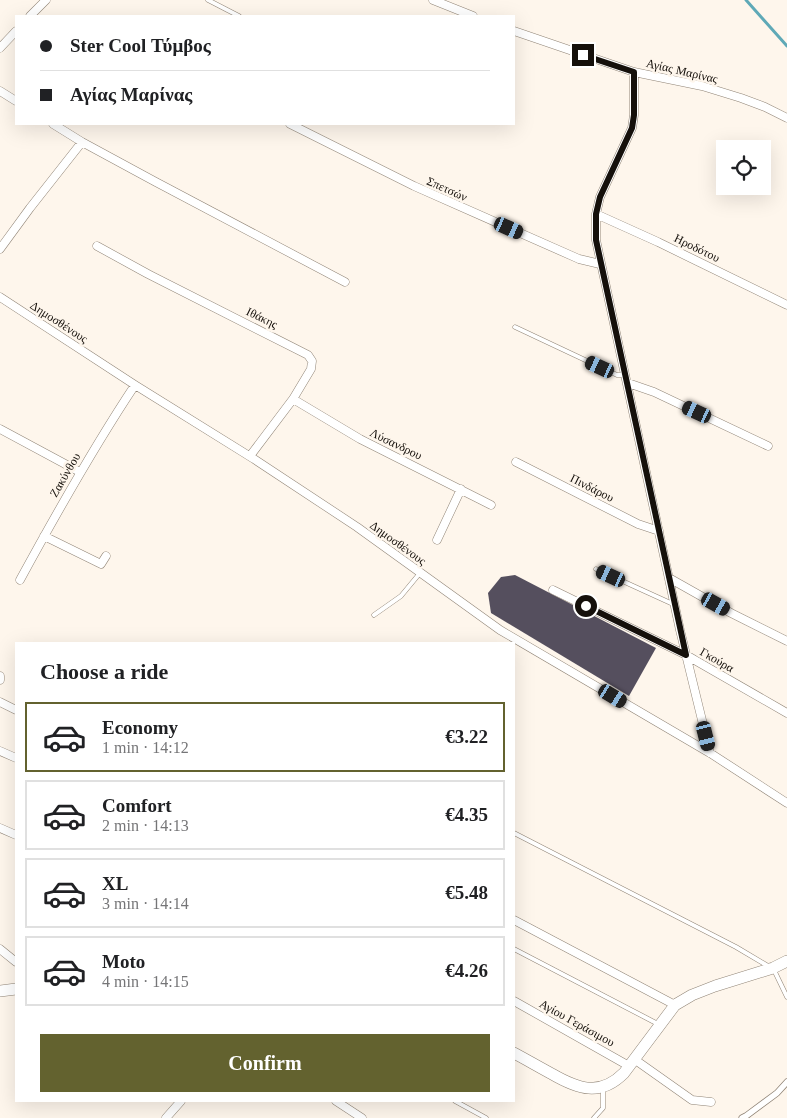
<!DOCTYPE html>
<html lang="en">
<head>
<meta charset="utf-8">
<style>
  body { margin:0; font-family:"Times New Roman",serif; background:#f2f2f2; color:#202124; height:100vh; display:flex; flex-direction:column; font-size:19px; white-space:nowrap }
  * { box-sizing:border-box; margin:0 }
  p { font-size:16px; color:#757577 }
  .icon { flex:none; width:28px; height:28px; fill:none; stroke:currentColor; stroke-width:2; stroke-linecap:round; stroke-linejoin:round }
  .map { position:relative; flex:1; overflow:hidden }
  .drawer { position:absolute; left:15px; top:642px; width:500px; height:460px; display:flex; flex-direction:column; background:#fff; border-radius:0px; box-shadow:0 5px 20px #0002 }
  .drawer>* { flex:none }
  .hud { position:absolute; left:15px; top:15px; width:500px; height:110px; border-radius:0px; box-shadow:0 5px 20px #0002; display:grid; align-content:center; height:110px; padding:0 25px; background:#fff }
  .controls { position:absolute; left:716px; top:140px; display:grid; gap:10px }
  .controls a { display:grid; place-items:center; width:55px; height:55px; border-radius:0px; background:#fff; box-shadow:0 5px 20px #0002; font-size:25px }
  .end { position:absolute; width:22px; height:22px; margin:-11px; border:6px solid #15100b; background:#fff; box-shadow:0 0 0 2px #fff }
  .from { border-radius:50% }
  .car { position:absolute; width:15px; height:30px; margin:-15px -8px; border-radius:6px; box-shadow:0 0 4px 1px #0007; background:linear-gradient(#222 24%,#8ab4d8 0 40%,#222 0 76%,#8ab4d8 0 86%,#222 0) }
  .hud b { display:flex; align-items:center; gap:18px; height:48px; font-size:19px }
  .hud b+b { border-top:1px solid #e0e0e0 }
  .hud i { width:12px; height:12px; background:#202124 }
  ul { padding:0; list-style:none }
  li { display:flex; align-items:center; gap:15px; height:70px; margin:0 10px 8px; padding:0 15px; border:2px solid #e0e0e0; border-radius:0px }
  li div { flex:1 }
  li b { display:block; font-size:19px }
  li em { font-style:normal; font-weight:600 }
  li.active { border-color:#63622f }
  li>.icon { width:45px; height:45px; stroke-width:1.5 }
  h2 { padding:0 25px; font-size:22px; line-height:60px }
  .cta { display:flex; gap:10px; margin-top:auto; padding:10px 25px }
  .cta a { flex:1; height:58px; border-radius:0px; background:#63622f; color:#fff; font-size:20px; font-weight:600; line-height:58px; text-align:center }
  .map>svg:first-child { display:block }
</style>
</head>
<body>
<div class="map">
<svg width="787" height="1118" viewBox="0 0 787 1118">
  <rect width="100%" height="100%" fill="#fef6ec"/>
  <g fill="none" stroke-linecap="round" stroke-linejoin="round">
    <path stroke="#5fa9b7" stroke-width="3" d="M746,0L787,46"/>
  </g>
  <path fill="#554f5e" d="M515,575L656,648L629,696L491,613L488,593L501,577Z"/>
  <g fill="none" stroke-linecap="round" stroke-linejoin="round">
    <defs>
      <path id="service" d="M208,0L239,16
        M515,327L617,375H625
        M596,569L675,605
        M374,615L401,596L420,573
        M514,833L736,947L768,966
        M514,949L658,1024
        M774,970L787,997
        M455,1101L486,1118
        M594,1118L603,1108V1089"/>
      <path id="pedestrian" d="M742,1118L746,1116L777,1093L787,1082"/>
      <path id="minor" d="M433,0L473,16
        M30,16L46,0
        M514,31L634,72L702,86L741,98L765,107L787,118
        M0,48L16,31
        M634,72V115L632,128L600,197L596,214V240L680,630L710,753
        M0,91L16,101
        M53,124L82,142L154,181L345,282
        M290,124L414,186L579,259L600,264
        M596,214L658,242L787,305
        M97,246L148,274L308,355L312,361L311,369L293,399L250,456
        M0,249L30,208L82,142
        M0,297L135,385L254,459L357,527L500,630L710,753L787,803
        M628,383L654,392L768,446
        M293,399L360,439L491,505
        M0,429L80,472
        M516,462L638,524L659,531
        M44,536L101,564L106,556
        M437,540L461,489
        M669,578L731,613L787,641
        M20,580C56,514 93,448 135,385
        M553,590L686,655L787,713
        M0,676V680
        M0,702L16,710
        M0,751L16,758
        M0,828L16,835
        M514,920L675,1005
        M0,949L16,962
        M514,1001L629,1066
        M634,1059L692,1100L711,1102
        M336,1101L362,1118
        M166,1118L181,1101"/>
      <path id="secondary" d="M0,991L16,989
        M514,1053C527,1060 539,1067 552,1074C578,1089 600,1097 624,1073L675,1005L692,995L715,986L773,968L787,961"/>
    </defs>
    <use href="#service" stroke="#908476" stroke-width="5"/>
    <use href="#pedestrian" stroke="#908476" stroke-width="7"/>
    <use href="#minor" stroke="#908476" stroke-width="9"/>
    <use href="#secondary" stroke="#908476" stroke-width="12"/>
    <use href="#service" stroke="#fff" stroke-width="4"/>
    <use href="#pedestrian" stroke="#fff" stroke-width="5.5"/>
    <use href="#minor" stroke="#fff" stroke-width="8"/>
    <use href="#secondary" stroke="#fff" stroke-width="11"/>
  </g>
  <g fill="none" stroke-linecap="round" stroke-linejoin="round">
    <path stroke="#15100b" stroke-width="6" d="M583,55L634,72V115L632,128L600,197L596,214V240L686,655L586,606"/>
  </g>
  <g text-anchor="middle" stroke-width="5" stroke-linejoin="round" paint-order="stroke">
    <g font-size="12" fill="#15100b" stroke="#fef6ec">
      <text transform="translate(682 71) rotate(13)" y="4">Αγίας Μαρίνας</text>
      <text transform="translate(447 189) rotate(24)" y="4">Σπετσών</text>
      <text transform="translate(697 248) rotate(26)" y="4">Ηροδότου</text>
      <text transform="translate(262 318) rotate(26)" y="4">Ιθάκης</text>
      <text transform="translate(59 322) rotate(33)" y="4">Δημοσθένους</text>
      <text transform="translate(396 444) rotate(26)" y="4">Λύσανδρου</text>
      <text transform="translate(65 475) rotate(-60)" y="4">Ζακύνθου</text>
      <text transform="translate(592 488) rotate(27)" y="4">Πινδάρου</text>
      <text transform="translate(398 543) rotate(36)" y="4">Δημοσθένους</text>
      <text transform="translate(717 660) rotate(30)" y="4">Γκούρα</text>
      <text transform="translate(577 1023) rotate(29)" y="4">Αγίου Γεράσιμου</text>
    </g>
  </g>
</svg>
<div class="controls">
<a><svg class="icon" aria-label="locate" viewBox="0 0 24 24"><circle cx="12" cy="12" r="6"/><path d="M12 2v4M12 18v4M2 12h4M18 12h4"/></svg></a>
</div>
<i class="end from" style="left:586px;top:606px"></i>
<i class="end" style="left:583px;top:55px"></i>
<i class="car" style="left:509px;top:228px;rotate:114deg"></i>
<i class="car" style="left:600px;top:367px;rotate:295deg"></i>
<i class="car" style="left:697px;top:412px;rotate:295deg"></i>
<i class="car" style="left:611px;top:576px;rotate:295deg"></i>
<i class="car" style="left:716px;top:604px;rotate:119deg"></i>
<i class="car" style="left:613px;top:696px;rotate:121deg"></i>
<i class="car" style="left:706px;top:736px;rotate:166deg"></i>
<div class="hud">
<b><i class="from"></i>Ster Cool Τύμβος</b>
<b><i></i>Αγίας Μαρίνας</b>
</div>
<section class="drawer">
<h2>Choose a ride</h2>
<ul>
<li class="active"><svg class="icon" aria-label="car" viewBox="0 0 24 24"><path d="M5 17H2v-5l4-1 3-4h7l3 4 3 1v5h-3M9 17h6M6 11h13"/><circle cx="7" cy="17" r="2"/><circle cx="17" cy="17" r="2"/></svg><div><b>Economy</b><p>1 min · 14:12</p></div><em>€3.22</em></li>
<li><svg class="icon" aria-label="car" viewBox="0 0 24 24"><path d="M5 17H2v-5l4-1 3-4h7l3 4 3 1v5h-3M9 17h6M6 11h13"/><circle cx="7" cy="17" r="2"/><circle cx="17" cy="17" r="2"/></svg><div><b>Comfort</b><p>2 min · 14:13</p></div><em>€4.35</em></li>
<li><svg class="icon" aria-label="car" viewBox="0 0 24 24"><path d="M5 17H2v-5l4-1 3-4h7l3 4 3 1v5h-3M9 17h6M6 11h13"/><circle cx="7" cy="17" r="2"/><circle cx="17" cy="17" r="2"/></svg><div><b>XL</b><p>3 min · 14:14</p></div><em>€5.48</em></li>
<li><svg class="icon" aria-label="car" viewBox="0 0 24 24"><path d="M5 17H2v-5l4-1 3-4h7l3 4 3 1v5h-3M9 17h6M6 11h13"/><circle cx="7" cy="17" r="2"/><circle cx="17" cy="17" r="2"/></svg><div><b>Moto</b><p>4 min · 14:15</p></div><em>€4.26</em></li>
</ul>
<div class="cta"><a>Confirm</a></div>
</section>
</div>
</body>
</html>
